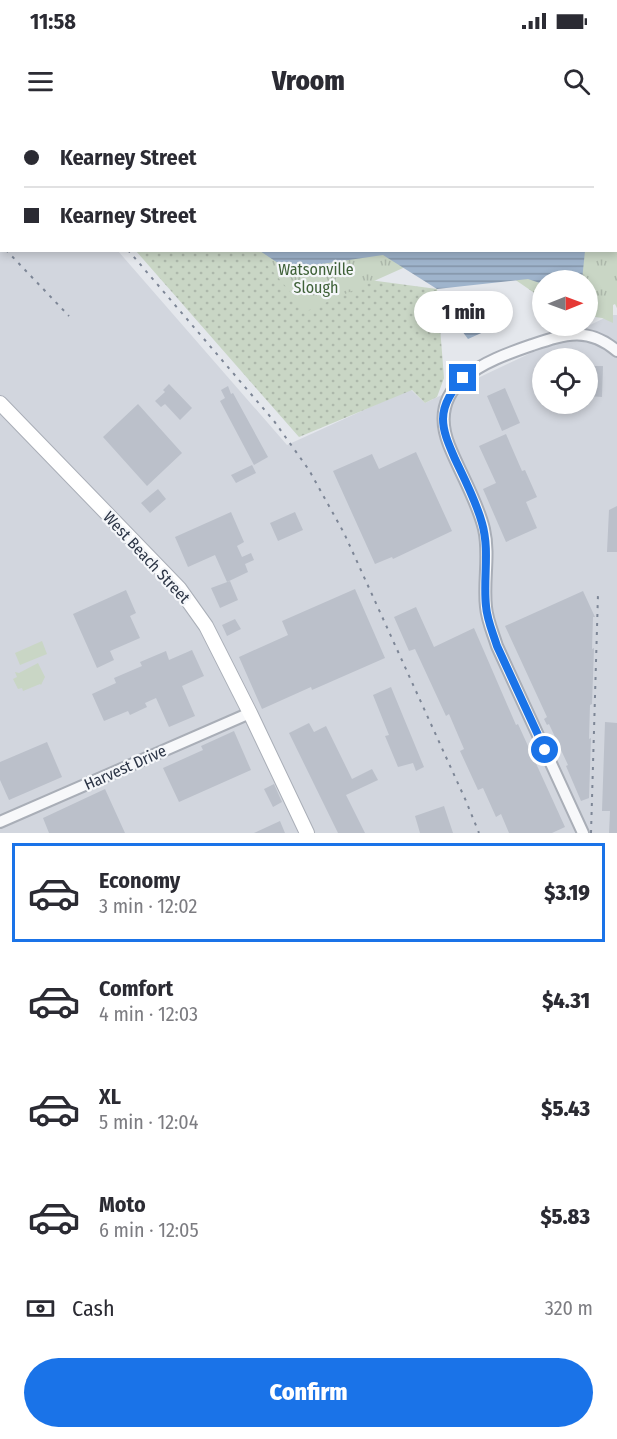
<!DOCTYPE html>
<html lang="en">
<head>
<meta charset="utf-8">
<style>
  body { margin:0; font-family:"Fira Sans Condensed",sans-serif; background:#f7f7f7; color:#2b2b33; height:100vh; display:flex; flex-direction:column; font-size:22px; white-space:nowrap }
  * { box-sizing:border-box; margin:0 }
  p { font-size:20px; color:#7c7c81 }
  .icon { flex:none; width:33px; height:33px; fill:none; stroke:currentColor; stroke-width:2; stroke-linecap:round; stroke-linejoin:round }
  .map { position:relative; height:713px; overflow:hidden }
  .details { display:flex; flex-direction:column; background:#fff; flex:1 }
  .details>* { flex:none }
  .hud { position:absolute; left:0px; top:0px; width:618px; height:132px; box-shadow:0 3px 9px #0003; display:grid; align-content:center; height:132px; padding:0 24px; background:#fff }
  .needle { width:39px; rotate:89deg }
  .fabs { position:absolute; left:532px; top:150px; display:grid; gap:12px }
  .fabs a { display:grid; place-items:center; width:66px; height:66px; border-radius:50%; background:#fff; box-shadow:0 3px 9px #0003; font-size:30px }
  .end { position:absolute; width:27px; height:27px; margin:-14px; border:8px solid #1a73e8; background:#fff; box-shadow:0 0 0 3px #fff }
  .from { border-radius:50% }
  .bubble { position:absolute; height:42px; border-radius:21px; background:#fff; box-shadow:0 3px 9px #0003; font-size:20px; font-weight:800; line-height:42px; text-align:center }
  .hud b { display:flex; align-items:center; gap:21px; height:57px; font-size:22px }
  .hud b+b { border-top:2px solid #e1e1e2 }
  .hud i { width:15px; height:15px; background:#2b2b33 }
  ul { padding:10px 0 0; list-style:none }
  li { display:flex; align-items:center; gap:18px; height:99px; margin:0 12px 9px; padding:0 12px; border:3px solid transparent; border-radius:0px }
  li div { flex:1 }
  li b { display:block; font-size:22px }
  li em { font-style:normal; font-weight:800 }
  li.selected { border-color:#1a73e8 }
  li>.icon { width:54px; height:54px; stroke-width:1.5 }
  .pay { display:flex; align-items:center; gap:15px; height:66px; padding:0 24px; font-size:22px }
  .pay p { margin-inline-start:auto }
  .cta { display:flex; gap:12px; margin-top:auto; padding:12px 24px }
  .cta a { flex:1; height:69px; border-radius:36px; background:#1a73e8; color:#fff; font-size:24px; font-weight:800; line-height:69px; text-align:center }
  .status { display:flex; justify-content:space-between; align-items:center; height:42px; padding:0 30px; background:#fff; direction:ltr }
  .status svg { height:16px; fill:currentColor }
  header { display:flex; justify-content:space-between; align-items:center; height:78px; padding:0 24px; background:#fff; font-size:27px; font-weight:800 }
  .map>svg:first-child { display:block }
</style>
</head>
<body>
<div class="status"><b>11:58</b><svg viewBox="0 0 49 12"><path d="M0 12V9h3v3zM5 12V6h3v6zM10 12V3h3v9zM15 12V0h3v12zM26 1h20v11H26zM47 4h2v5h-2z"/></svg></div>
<header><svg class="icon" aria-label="menu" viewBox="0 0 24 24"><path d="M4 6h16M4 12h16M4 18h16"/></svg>Vroom<svg class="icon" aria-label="search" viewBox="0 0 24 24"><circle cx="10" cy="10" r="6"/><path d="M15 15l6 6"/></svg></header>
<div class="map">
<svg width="617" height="713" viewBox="0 0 617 713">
  <defs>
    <pattern id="grass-dots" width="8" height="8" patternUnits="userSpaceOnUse" patternTransform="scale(1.5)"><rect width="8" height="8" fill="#c9d6c5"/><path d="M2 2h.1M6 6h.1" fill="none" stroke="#adb8ab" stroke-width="1.8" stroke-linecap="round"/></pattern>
    <pattern id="park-tufts" width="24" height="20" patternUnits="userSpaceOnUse" patternTransform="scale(1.5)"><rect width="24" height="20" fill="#c9d6c5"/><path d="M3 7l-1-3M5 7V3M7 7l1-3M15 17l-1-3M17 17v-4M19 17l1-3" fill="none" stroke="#adb8ab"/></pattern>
    <pattern id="water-rules" width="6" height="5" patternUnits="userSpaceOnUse" patternTransform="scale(1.5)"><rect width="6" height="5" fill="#9fb4cc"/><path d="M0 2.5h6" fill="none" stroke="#8293a7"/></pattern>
  </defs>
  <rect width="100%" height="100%" fill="#e4e7ec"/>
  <path fill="#d2d6de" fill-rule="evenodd" d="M0,0H6L7,1L2,2V130L118,131L287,325L410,269L425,283L611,195H617V713H0ZM543,238H588V284H543Z"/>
  <path fill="url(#grass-dots)" d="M136,131H260L287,149L437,169L444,258L437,277L425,283L412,270L299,317Z"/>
  <path fill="url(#park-tufts)" d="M617,28V188L615,184L613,185V203L602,198L588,196V160H543V179L507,154L463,150L444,131L616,130Z
    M255,131H441L307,191Z"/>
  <path fill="#c9d6c5" d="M42,521L47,534L20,545L15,533Z
    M38,543L45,557L41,565L40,564L23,571L22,568L18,569L13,559L17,557L15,552L19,553Z"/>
  <path fill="url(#water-rules)" d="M439,131H585L582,160H543V164L528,159L437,169L383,135L287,149L260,131Z
    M487,188L502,189V200L488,210L468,219L462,211L471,197Z"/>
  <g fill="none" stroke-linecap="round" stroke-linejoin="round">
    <path stroke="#9fb4cc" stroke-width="2" d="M616,95H617"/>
  </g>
  <path fill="#bbc0ca" d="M590,246H603L602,277L588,276V253H589Z
    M169,264L192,288L180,300L165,284L161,287L155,281L165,272L163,270Z
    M228,266L231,274L233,273L268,337L254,345L220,281L225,278L221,270Z
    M505,268L520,303L502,311L487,276Z
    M138,284L182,333L147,366L103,317Z
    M506,314L522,351L525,350L537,377L526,382L537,408L506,422L483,369L496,363L479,326Z
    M416,332L452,411L393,439L392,437L375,444L333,351L372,334L379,349Z
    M252,345L256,353L236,363L231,355Z
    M158,369L166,379L150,393L141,383Z
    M617,386V432H607L609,390Z
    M231,392L244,422L237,426L242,437L251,433L254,440L245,444L248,452L227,462L215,435L188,447L175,417Z
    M295,392L303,410L278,421L270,403Z
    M230,461L238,480L220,488L211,468Z
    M355,469L385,538L312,570L311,567L262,589L239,537L288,515L282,501Z
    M126,470L136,493L130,496L140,518L110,531L114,540L97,548L73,494Z
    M583,471L595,497H593L592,529L594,528L592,584L590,585L589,619L591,618L589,678L581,681L566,646L568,645L549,604L547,605L544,599L547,597L505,506Z
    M416,487L434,527L474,508L516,605L518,604L565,707L552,713H509L501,694L496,697L483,668L478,670L460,631L464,629L449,594L446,596L415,529L409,531L394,497Z
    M235,499L241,509L227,516L222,505Z
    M192,530L204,556L182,566L195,596L169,607L156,578L145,583L147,587L130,595L128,591L104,601L92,574L116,563L114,558L142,546L140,542L166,531L169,540Z
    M391,567L424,647L416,651L413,643L398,647L385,616L389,615L373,575Z
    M605,602L617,603V713H609L610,691H602Z
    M309,603L314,612L326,606L352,659L372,649L378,660L346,675L365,713H338L289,613Z
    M234,611L251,650L179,682L163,648L203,630L201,626Z
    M47,622L62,657L9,680L0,660V642Z
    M274,664L282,682L273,687L264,669Z
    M105,669L125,713H49L43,698Z
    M444,686L453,713H420L415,696Z
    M280,701L285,713H254Z"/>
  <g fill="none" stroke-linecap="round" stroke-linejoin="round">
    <defs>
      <path id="minor" d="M492,0L505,2
        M552,2L553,0
        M0,702L250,593
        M583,713L497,526C493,513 487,500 486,487C483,461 490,435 484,409C477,380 460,353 449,325C425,264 485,241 532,225C565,214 588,206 617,231"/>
      <path id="secondary" d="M0,283L179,468L206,506L250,593L307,713"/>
    </defs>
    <use href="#minor" stroke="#a9aeb7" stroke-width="14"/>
    <use href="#secondary" stroke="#a9aeb7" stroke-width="16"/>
    <use href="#minor" stroke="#f7f8fa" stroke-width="10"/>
    <use href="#secondary" stroke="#fff" stroke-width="14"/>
    <path stroke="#7d8696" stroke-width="2" stroke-dasharray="3 6" stroke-linecap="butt" d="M16,0L17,2
      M6,130L69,196
      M128,130L274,301L309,350L344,413L466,681L479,713
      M591,713L598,474"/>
  </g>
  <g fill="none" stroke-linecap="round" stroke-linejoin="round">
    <path stroke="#1a73e8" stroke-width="8" d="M463,258C453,270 443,283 443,299C443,313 450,327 455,339C465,360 476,381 482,403C490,431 483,458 486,486C487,500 493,513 497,526L545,630"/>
  </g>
  <g text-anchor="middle" stroke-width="4.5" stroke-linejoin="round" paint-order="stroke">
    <g font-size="16" fill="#3f6138" stroke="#f4f6f9">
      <text x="316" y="155">Watsonville<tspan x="316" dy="18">Slough</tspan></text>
    </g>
    <g font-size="16" fill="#2b3445" stroke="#f4f6f9">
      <text transform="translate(147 437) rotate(47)" y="6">West Beach Street</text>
      <text transform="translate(125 647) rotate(-24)" y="6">Harvest Drive</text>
    </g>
  </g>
</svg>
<div class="fabs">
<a><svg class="needle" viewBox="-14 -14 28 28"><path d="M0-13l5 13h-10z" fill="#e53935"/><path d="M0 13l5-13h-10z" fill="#7c7c81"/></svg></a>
<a><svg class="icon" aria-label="locate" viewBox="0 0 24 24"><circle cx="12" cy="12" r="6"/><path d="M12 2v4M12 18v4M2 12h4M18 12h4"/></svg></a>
</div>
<i class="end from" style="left:545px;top:630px"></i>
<i class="end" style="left:463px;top:258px"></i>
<div class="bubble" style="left:414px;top:171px;width:99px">1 min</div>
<div class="hud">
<b><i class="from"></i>Kearney Street</b>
<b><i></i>Kearney Street</b>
</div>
</div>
<section class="details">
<ul>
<li class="selected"><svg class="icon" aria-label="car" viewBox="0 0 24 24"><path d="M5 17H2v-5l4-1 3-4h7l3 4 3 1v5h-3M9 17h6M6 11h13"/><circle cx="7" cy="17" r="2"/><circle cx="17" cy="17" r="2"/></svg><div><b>Economy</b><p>3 min · 12:02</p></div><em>$3.19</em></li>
<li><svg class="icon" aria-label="car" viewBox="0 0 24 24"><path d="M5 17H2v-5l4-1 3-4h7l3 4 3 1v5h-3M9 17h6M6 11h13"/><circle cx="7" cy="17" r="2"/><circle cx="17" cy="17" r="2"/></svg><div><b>Comfort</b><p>4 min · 12:03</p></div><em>$4.31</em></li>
<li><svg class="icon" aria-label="car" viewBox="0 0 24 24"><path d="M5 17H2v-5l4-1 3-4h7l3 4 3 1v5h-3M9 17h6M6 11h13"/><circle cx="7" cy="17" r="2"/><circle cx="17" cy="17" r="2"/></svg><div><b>XL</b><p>5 min · 12:04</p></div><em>$5.43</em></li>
<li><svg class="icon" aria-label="car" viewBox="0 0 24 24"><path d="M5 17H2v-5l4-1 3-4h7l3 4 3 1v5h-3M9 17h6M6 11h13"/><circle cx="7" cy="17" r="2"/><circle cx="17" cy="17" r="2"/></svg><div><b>Moto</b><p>6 min · 12:05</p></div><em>$5.83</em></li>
</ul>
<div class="pay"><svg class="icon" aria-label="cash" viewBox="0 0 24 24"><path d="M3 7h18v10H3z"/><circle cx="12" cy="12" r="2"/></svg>Cash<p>320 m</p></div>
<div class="cta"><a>Confirm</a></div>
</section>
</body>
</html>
